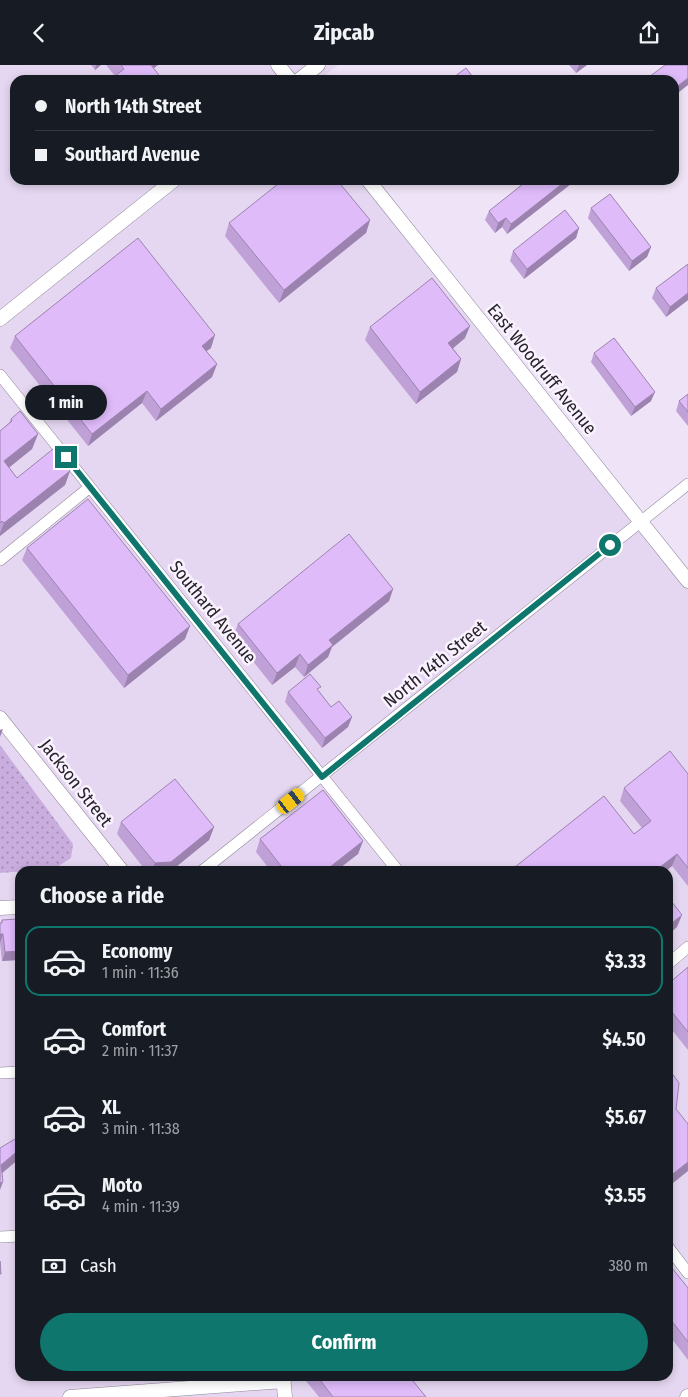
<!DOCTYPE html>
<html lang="en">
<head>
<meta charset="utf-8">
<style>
  body { margin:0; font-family:"Fira Sans Condensed",sans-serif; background:#20242c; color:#f1f3f6; height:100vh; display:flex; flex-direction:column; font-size:19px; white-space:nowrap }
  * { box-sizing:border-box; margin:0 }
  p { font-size:16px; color:#9ea1a6 }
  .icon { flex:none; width:28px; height:28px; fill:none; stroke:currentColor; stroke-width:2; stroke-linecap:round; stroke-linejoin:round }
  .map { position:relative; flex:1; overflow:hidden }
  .details { position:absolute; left:15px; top:801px; width:658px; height:515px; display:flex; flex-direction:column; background:#171b24; border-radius:15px; box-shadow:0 2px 8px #0003 }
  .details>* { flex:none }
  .top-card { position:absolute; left:10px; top:10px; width:669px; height:110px; border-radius:15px; box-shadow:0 2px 8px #0003; display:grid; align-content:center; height:110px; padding:0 25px; background:#171b24 }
  .end { position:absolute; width:22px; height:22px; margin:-11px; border:6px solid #0f766e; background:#fff; box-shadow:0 0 0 2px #fff }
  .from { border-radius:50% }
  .bubble { position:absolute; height:35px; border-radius:18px; background:#171b24; box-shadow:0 2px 8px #0003; font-size:16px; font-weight:700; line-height:35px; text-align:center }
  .car { position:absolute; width:15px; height:30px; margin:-15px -8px; border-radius:6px; box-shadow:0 0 4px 1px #0007; background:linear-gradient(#f5c518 24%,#345 0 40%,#f5c518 0 76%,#345 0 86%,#f5c518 0) }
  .top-card b { display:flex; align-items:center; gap:18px; height:48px; font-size:19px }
  .top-card b+b { border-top:1px solid #363941 }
  .top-card i { width:12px; height:12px; background:#f1f3f6 }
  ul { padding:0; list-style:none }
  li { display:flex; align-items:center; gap:15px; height:70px; margin:0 10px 8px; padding:0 15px; border:2px solid transparent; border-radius:15px }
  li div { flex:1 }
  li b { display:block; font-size:19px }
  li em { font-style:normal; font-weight:700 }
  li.current { border-color:#0f766e }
  li>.icon { width:45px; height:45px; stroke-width:1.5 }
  h2 { padding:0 25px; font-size:22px; line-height:60px }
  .pay { display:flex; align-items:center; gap:12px; height:55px; padding:0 25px; font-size:19px }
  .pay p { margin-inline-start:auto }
  .button { display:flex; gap:10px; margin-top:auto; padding:10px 25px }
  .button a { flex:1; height:58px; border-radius:30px; background:#0f766e; color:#fff; font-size:20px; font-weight:700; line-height:58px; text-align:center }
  header { display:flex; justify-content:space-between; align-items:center; height:65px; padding:0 25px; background:#171b24; font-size:22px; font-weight:700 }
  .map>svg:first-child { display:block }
</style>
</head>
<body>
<header><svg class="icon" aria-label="back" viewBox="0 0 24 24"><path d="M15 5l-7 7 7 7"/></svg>Zipcab<svg class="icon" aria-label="share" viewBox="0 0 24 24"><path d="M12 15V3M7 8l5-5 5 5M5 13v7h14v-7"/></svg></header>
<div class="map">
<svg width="688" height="1332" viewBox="0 0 688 1332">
  <defs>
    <pattern id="green-dots" width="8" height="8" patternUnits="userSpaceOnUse" patternTransform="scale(1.25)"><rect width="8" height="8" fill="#c9adde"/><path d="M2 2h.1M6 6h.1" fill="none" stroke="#a38cb4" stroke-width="1.8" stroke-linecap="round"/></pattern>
  </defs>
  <rect width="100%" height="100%" fill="#efe4f7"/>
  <path fill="#e5d7f1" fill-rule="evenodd" d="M0,0H338L320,15H15V115H376L688,503V1332H0ZM20,806H668V1311H20Z"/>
  <path fill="url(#green-dots)" d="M0,680L73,779L71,793L54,804L0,808Z"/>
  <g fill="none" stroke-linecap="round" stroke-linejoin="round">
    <defs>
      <path id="minor" d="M0,310L398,806
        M0,495L90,422
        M202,806L688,419
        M668,899L688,882
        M0,1008L20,1007
        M0,1172L20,1171
        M668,1182L688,1208"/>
      <path id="tertiary" d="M278,0L290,15
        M299,15L318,0
        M368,115L688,516
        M0,254L174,115
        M0,653L122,806
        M0,843L20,842
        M283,1311L285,1332
        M70,1332L284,1316
        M687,1332L688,1331"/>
    </defs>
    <use href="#minor" stroke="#8f8697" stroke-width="12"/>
    <use href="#tertiary" stroke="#8f8697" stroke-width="15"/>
    <use href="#minor" stroke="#fff" stroke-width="11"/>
    <use href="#tertiary" stroke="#fff" stroke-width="14"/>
  </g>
  <path fill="#c0a1d7" d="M91,0H101L95,5Z
    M106,0H158L153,3L163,15H114L115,11Z
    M569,0H587L576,8Z
    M528,115H576L507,169L502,162L495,168L485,155L489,146Z
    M591,143L651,182L647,192L629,206L588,153Z
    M370,155L366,168L279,238L225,171L229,158Z
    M579,163L576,173L524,214L510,196L513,186Z
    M688,199V235L666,252L652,233L656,223Z
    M370,262L465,273L453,283L461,294L457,307L416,339L365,275Z
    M15,271L211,283L206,286L217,299L212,312L156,356L142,338L88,381L10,283Z
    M594,288L651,336L631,351L591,297Z
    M688,329V361L676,346L679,336Z
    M11,354L38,369L32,384L9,402L17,413L70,406L65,420L0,471V366L9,358Z
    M27,483L185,574L124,623L22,495Z
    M393,524L389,536L332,582L328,592L304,612L295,602L272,620L233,571L238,559Z
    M319,626L331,642L352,652L348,662L322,683L285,637L288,627Z
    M688,709V821L672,801L666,806H510L634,769L642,763L620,736L624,723Z
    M121,757L214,762L209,775L171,806H146L117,769Z
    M260,774L363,776L358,789L336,806H271L256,787Z
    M2,855L18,895L2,896L0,878L1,858Z
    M688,902V985L668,960V919Z
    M668,1198L688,1223V1295L668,1269Z
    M302,1311H409L426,1332H319Z"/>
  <path fill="#9c83af" d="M96,0H101L95,5Z
    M148,0H158L144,11Z
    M579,0H587L576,8Z
    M688,13V20L674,31V24Z
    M567,115H576L507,169L511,159Z
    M506,153L502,162L495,168L498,158Z
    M370,155L366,168L279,238L284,225Z
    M579,163L576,173L524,214L527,204Z
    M651,182L647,192L629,206L632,196Z
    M688,228V235L666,252L670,242Z
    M470,261L465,273L444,291L448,278Z
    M215,270L211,283L197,293L202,281Z
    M461,294L457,307L416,339L420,327Z
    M217,299L212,312L156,356L161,344Z
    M147,326L142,338L88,381L92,369Z
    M655,327L651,336L631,351L635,342Z
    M38,369L32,384L0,410L4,396Z
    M70,406L65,420L0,471V468L4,458Z
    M393,524L389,536L332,582L328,592L304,612L308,600L329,575Z
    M190,561L185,574L124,623L128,610Z
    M300,589L295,602L272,620L277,608Z
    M352,652L348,662L322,683L325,673Z
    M3,664L0,672V665Z
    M214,762L209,775L171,806H152L155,798Z
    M363,776L358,789L336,806H325Z
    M677,789L672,801L666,806H655Z
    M682,850L677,862L668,870V861Z
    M0,869H3L0,878Z
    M20,886V889L18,895L2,896L5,887Z
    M20,1084V1093L0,1110L1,1100Z
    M688,1097V1106L668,1122V1116L669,1112Z
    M3,1117L0,1125V1118Z"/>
  <path fill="#dfbbfa" stroke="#9c83af" d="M121,0H151L163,15H118L115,11L124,4Z
    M665,0H688V13L674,24V15H645Z
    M466,3L475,15H450Z
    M283,115H337L370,155L284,225L229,158Z
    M528,115H567L511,159L506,153L498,158L489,146Z
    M610,129L651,182L632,196L591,143Z
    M565,145L579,163L527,204L513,186Z
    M138,173L215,270L202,281L217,299L161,344L147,326L92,369L15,271Z
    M688,199V228L670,242L656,223Z
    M432,213L470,261L448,278L461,294L420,327L370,262Z
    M614,273L655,327L635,342L594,288Z
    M688,329V347L679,336Z
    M20,346L38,369L4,396L17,413L53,384L70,406L4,458L2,456L0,458V366L12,356L11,354Z
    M88,434L190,561L128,610L27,483Z
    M349,469L393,524L329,575L333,580L308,600L300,589L277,608L238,559Z
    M310,609L321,622L317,624L331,642L339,636L352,652L325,673L288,627Z
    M670,686L688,709V803L677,789L655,806H510L604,731L634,769L651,756L624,723Z
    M175,714L214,762L171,797L155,798L121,757Z
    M323,725L363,776L325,806H285L260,774Z
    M668,832L682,850L668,861Z
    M18,854L20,873V886L5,887L3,869H0V858H2V855Z
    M688,902V967L668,942V919Z
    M668,1003L679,1018L676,1044L688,1059V1097L669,1112L668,1111Z
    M20,1071V1084L1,1100L3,1117L0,1118V1083Z
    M0,1196L1,1209H0Z
    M668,1198L688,1223V1277L668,1251Z
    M317,1311H409L426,1332H333Z"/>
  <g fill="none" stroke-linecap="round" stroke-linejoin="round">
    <path stroke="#0f766e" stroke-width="6" d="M66,392L322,712L610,480"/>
  </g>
  <g text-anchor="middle" stroke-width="5" stroke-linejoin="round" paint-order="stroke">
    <g font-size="18" fill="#27232a" stroke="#faf3ff">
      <text transform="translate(542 304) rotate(51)" y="6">East Woodruff Avenue</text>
      <text transform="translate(213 547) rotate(51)" y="6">Southard Avenue</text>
      <text transform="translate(435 599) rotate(-39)" y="6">North 14th Street</text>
      <text transform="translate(76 718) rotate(52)" y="6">Jackson Street</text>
    </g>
  </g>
</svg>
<i class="end from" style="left:610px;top:480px"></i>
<i class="end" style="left:66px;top:392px"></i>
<div class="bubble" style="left:25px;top:320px;width:82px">1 min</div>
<i class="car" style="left:291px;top:736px;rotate:52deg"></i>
<div class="top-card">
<b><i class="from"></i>North 14th Street</b>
<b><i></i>Southard Avenue</b>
</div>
<section class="details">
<h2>Choose a ride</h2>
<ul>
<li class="current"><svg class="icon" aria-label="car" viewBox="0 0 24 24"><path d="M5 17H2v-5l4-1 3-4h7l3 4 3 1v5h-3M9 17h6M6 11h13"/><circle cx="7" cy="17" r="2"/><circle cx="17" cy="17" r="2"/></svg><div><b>Economy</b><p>1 min · 11:36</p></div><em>$3.33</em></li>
<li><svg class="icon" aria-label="car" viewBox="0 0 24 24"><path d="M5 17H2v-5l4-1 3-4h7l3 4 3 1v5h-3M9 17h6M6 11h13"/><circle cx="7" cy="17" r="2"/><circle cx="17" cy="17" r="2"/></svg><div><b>Comfort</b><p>2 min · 11:37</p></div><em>$4.50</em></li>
<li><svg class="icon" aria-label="car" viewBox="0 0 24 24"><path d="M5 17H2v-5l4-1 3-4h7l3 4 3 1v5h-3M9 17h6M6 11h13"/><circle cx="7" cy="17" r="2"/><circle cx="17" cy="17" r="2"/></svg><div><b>XL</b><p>3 min · 11:38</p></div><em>$5.67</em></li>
<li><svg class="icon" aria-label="car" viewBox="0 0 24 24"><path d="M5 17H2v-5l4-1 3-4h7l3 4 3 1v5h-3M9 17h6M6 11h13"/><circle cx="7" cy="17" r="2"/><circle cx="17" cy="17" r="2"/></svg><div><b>Moto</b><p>4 min · 11:39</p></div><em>$3.55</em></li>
</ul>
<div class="pay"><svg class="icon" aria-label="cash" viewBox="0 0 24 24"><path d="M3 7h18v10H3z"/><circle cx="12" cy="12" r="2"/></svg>Cash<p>380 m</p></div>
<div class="button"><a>Confirm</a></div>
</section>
</div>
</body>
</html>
